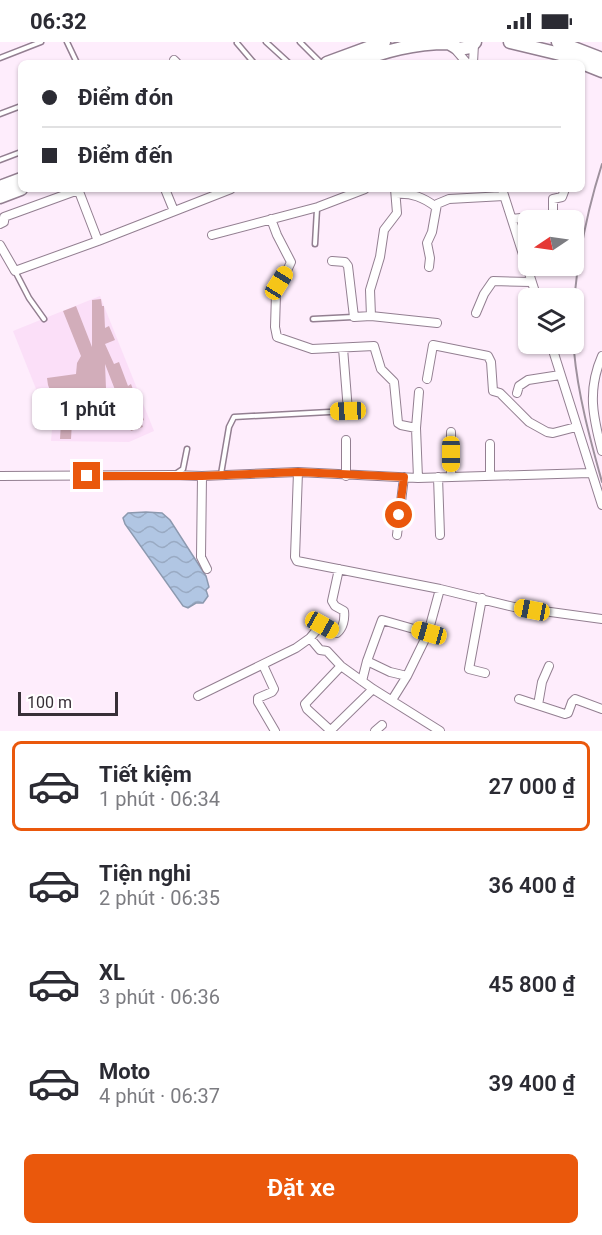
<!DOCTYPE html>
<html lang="vi">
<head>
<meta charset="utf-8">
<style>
  body { margin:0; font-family:Roboto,sans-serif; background:#f2f2f3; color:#2b2b33; height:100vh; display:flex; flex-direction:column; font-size:22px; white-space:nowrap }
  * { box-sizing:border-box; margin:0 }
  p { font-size:20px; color:#7c7c81 }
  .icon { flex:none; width:33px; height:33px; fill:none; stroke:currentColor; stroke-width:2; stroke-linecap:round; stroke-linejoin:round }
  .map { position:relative; height:689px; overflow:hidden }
  .sheet { display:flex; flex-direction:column; background:#fff; flex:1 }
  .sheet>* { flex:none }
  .hud { position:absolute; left:18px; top:18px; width:567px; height:132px; border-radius:9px; box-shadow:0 2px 4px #0004; display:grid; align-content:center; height:132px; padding:0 24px; background:#fff }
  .needle { width:39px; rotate:257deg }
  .fabs { position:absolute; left:518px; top:168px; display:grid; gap:12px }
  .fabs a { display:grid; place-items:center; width:66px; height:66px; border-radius:9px; background:#fff; box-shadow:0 2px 4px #0004; font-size:30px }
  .scale { position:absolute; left:18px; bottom:15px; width:100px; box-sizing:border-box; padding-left:6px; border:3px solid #372f37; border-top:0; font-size:16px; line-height:21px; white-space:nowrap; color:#372f37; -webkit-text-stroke:4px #fff; paint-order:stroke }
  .end { position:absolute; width:27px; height:27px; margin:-14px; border:8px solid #ea580c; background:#fff; box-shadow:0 0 0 3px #fff }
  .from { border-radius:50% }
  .bubble { position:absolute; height:42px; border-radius:9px; background:#fff; box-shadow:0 2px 4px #0004; font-size:20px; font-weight:600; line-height:42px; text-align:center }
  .car { position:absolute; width:18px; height:36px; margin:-18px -9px; border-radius:8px; box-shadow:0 0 4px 2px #0007; background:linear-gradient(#f5c518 24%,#345 0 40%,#f5c518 0 76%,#345 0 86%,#f5c518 0) }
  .hud b { display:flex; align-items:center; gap:21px; height:57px; font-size:22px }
  .hud b+b { border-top:2px solid #e1e1e2 }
  .hud i { width:15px; height:15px; background:#2b2b33 }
  ul { padding:10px 0 0; list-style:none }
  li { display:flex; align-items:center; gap:18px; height:90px; margin:0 12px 9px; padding:0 12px; border:3px solid transparent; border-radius:9px }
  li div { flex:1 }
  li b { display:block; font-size:22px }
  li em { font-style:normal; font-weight:600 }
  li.active { border-color:#ea580c }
  li>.icon { width:54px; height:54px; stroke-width:1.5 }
  .button { display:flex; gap:12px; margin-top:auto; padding:12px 24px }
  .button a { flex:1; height:69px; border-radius:9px; background:#ea580c; color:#fff; font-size:24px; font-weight:600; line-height:69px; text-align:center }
  .status { display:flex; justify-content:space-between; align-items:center; height:42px; padding:0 30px; background:#fff; direction:ltr }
  .status svg { height:16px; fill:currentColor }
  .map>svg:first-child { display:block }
</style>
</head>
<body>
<div class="status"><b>06:32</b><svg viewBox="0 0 49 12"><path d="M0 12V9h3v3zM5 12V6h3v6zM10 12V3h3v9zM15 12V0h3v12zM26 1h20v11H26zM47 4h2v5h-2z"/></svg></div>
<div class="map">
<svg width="602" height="689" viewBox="0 0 602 689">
  <defs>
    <pattern id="water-waves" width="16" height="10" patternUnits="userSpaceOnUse" patternTransform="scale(1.5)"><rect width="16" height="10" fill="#b1c6e3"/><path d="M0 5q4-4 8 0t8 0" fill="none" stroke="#99aac3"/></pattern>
  </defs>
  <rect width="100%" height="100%" fill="#feedfc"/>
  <path fill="#fbdff8" d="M100,254L154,389L129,400L51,399L52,387L13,289Z"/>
  <path fill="url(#water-waves)" stroke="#8c99af" stroke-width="1.5" d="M146,470L162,471L170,478L206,534L209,545L206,548L208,554L203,561H196L188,566L183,564L125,482L123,476L128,471Z"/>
  <path fill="#d2adba" d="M101,257L102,264H104L105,286L109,284L115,298L105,302L114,322L119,320L128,344L131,342L144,378L141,380L143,385L131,389L105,322L107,371H92L91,359L82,355L67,373L54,358L48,343L47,336L76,332L77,321L81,314L63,269L76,264L92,305V258Z
    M61,380H72L71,397H60Z"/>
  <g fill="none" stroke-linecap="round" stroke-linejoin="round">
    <defs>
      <path id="lane" d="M67,0L77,21
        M266,0L289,21
        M300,0L321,21
        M237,1L254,21
        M0,16L41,0
        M0,72L21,64
        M0,118L21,110
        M315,202L317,167
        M15,229L29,256L44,277
        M313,277L353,275
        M177,431L183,427L187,407
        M221,432L229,385L234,375L348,369"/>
      <path id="street" d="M454,6L467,21
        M174,18L177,21
        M473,21L474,2
        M78,147L98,199
        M165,147L174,169
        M502,147L537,256
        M396,152C412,151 423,155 436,165
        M271,177L277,193L291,220L276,252L275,285L277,295L312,307L374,304L381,327L394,340L398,381L401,383L416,386L418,436
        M512,177L538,174
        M553,178V157L562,155L565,147
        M0,182L4,180V175L81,147
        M212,193L318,165L365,147
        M0,203L15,229L98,199L231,147
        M332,219L345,220L348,224L354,275L371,274L370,248L380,215L384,188L397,171L395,147
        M429,225L430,216L427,201L432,190L437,162L449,157L504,154
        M476,271L484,252L493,239L531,240
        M371,274L437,281
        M551,302L602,463
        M343,306L348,369
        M602,314C587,348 593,375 602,409
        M427,337L433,303L488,314L491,320L493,349L500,351L529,380L547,390L553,391L576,385
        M517,351L519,344L528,338L560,333
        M416,386L419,350
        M346,398V434
        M490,402V433
        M298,430L295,515L297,519L440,547L514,565L602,577
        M0,434L173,433L202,434L298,430L418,436L590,431
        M202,434L201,515L207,527
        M438,435L440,493
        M451,435V390
        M397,493L404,435
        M482,556L469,627L485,631
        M310,596L320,608L327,609L341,624L373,647L440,689
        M367,619L390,630L407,634L428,591L440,547
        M263,623L274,647L272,650L258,656V660L275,689
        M362,639L367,619L382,578L428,591
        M198,654L296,606L310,596L320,584L337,591C343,586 345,577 344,569L335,564L332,559L339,527
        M519,657L565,672L568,671L572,660L575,657L602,667
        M392,658L407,634
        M538,663L542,640L549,624
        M331,688L373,647
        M331,689L307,667L305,662L341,624
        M375,689L382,683"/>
      <path id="primary" d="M447,0L459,7L470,5L475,0
        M510,0L560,12L582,21
        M558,0L602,17
        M327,21L384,0
        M353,21C385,9 414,1 448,1
        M582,21L602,29
        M0,145L21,137
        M0,155L21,147"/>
    </defs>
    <use href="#lane" stroke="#937f91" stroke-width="7"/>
    <use href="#street" stroke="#937f91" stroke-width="10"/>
    <use href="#primary" stroke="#937f91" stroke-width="15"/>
    <use href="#lane" stroke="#fff" stroke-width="4"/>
    <use href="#street" stroke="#fff" stroke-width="8"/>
    <use href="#primary" stroke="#fff" stroke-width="12"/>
    <path stroke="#9e919d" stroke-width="2" d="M602,122C585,175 569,253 574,309C578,353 590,397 602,440"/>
  </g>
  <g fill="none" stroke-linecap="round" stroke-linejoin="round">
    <path stroke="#ea580c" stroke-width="8" d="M87,434H202L298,430L404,435L399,473"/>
  </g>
</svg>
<div class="fabs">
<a><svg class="needle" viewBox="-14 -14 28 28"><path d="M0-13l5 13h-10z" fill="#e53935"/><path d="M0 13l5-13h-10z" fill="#7c7c81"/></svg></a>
<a><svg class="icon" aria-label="layers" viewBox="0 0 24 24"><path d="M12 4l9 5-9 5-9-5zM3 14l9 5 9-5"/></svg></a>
</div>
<div class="scale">100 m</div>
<i class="end from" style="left:399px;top:473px"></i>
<i class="end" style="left:87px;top:434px"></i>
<div class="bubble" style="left:32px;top:346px;width:111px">1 phút</div>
<i class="car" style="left:279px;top:241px;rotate:32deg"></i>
<i class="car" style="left:348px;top:369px;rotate:268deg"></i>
<i class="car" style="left:451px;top:412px;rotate:180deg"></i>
<i class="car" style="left:532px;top:568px;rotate:281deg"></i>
<i class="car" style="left:322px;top:583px;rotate:119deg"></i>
<i class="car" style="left:429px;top:591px;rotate:286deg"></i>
<div class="hud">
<b><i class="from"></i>Điểm đón</b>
<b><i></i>Điểm đến</b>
</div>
</div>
<section class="sheet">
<ul>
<li class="active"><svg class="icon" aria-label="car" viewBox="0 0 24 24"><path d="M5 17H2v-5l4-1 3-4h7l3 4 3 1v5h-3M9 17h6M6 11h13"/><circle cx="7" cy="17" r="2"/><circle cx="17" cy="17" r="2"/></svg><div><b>Tiết kiệm</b><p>1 phút · 06:34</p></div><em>27 000 ₫</em></li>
<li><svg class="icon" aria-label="car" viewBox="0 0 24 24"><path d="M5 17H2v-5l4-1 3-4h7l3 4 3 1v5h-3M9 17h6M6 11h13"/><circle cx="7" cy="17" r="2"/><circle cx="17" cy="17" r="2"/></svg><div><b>Tiện nghi</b><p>2 phút · 06:35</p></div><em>36 400 ₫</em></li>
<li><svg class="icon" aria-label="car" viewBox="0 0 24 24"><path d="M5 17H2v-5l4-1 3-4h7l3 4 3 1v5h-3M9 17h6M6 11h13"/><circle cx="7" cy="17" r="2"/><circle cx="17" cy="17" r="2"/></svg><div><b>XL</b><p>3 phút · 06:36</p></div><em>45 800 ₫</em></li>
<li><svg class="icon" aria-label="car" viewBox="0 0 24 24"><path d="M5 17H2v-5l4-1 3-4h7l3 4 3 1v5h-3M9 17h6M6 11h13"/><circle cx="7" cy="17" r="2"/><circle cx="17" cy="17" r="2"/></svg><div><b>Moto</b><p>4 phút · 06:37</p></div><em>39 400 ₫</em></li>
</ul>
<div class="button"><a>Đặt xe</a></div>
</section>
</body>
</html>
